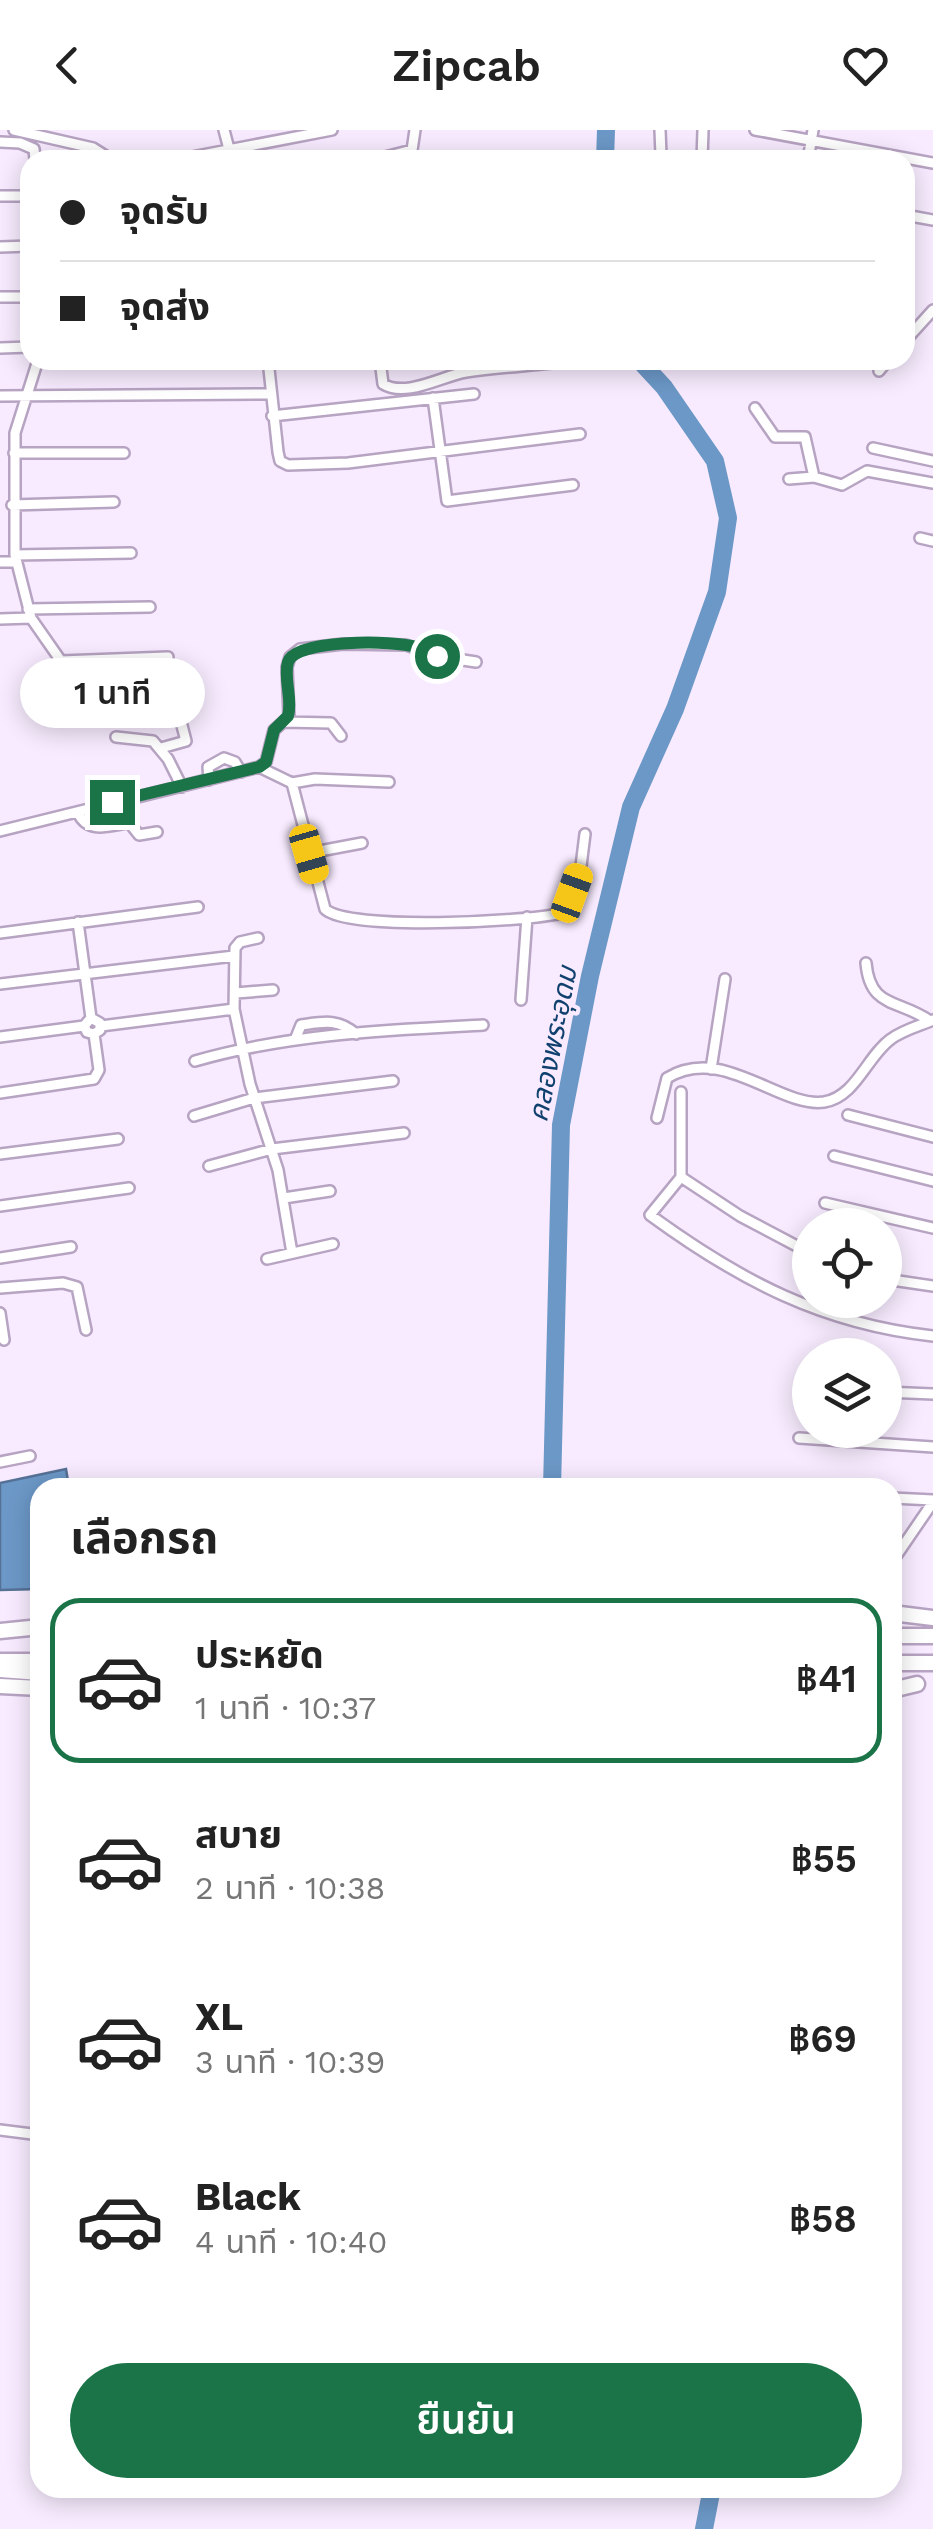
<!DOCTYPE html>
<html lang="th">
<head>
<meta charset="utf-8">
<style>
  body { margin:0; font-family:"Work Sans","Noto Sans Thai",sans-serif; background:#f2f2f2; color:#222; height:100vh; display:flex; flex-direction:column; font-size:38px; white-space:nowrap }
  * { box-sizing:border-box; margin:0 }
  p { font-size:32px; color:#767676 }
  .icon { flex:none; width:55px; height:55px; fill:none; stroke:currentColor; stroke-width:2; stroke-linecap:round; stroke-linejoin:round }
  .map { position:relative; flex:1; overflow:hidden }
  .drawer { position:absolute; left:30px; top:1348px; width:872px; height:1020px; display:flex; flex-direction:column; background:#fff; border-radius:30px; box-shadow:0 5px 25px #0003 }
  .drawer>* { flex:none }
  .top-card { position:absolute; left:20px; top:20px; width:895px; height:220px; border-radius:30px; box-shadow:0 5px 25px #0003; display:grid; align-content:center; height:220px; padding:0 40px; background:#fff }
  .fabs { position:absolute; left:792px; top:1078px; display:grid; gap:20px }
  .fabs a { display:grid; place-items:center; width:110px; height:110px; border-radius:50%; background:#fff; box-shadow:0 5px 25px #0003; font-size:50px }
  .end { position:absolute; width:45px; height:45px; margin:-22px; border:12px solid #1b7448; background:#fff; box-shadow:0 0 0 5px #fff }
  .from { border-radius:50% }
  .bubble { position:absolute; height:70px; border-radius:35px; background:#fff; box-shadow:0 5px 25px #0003; font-size:32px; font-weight:600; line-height:70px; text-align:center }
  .car { position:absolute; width:30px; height:60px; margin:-30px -15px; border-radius:12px; box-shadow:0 0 8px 2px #0007; background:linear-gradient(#f5c518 24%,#345 0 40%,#f5c518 0 76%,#345 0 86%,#f5c518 0) }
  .top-card b { display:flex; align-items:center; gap:35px; height:95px; font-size:38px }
  .top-card b+b { border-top:2px solid #e0e0e0 }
  .top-card i { width:25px; height:25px; background:#222 }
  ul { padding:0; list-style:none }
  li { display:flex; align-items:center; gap:30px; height:165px; margin:0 20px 15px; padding:0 20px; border:5px solid transparent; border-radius:30px }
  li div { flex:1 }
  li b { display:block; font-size:38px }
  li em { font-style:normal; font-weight:600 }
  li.on { border-color:#1b7448 }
  li>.icon { width:90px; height:90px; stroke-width:1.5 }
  h2 { padding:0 40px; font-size:45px; line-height:120px }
  .cta { display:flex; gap:20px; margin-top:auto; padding:20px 40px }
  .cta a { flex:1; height:115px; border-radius:60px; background:#1b7448; color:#fff; font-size:40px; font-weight:600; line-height:115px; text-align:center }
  header { display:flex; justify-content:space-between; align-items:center; height:130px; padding:0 40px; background:#fff; font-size:45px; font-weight:600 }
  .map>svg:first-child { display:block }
</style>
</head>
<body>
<header><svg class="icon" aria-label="back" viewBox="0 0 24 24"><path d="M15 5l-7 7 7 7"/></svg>Zipcab<svg class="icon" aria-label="heart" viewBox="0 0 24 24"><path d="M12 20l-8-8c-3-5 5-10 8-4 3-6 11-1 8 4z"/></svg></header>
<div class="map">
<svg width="933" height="2399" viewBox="0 0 933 2399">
  <rect width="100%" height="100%" fill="#f8ebff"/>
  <path fill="#6c98c7" stroke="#557196" stroke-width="2.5" d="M66,1339L69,1357L40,1358V1459L0,1460V1353Z"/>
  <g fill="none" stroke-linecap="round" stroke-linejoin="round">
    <path stroke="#6c98c7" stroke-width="18" d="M605,30L606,0
      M552,1358L561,995L590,846L631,677L675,579L717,462L728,388L715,331L664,257L639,230
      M704,2399L712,2358"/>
    <defs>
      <path id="minor" d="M14,0L93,18L112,30
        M224,0L229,19
        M660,0L661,25L668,30
        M755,0L933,33
        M0,12L20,13L34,19L35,30
        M176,30L332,0
        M373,30L412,20L415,0
        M702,30L703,0
        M808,30L813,0
        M0,66H30
        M905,85L933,90
        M0,117L30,116
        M0,167H30
        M905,211L933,180
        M0,218L30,217
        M38,230L15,303V425L31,488L61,531L168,527
        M268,230L278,322L280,331L288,335L348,333L580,304
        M380,230L383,254C406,268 442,246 466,242C495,238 524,236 552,233
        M879,241L888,230
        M0,266L269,264
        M433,268L447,371L573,355
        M755,278L775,307H805L814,347
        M272,286L474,264
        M873,318L933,331
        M14,323H124
        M789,349L814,347L842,355L867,341L933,353
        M12,375L114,372
        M920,408L933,411
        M15,425L131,423
        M0,432H15
        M28,479L150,477
        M0,489L31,488
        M61,531L89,572
        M78,554L113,530
        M284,592L331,593L341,606
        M116,607L153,611L168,629L182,657
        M161,618L186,611L180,588
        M259,637L292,653L315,649L389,652
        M209,650L208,637L224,628L235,632L241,642
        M292,653L325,779C347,801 527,792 562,783L580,744L585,704
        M113,672L139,705L157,702
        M78,683C88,704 108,696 127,693
        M0,701L259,637L266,632L274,600L289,587L287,537L290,527L300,519L343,514L406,515L437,526L476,532
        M309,723L362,713
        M78,792L91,888L84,896L87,902L94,904L100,900V893L91,888
        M0,803L198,777
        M258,808L240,812L235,818L234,879L250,954L278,1040L292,1123
        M866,833C870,879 899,869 930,891
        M0,854L234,826
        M236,863L273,860
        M521,870L527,787
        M101,896L234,879
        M0,907L84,896
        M295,910L301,895C323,892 338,888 356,904
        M195,931C288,904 387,900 483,895
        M711,939L725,849
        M681,962V1047L650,1085C739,1150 822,1194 933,1206
        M0,963L94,949L99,940L94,904
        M848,985L933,1007
        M194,986L254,968L393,951
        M657,988L667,948C723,914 779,978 824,972C856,967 867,926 891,909C903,900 919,896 933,890
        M0,1024L118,1009
        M834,1026L933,1051
        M209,1036L272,1019L404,1003
        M681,1047L740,1086L810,1123
        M284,1068L330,1061
        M825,1073L933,1098
        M0,1076L129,1058
        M0,1128L71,1117
        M267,1129L333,1114
        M885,1149L933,1156
        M0,1158L63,1153L77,1157L86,1200
        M0,1183L4,1210
        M885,1262L933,1264
        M799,1308L933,1317
        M0,1332L30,1326
        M892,1368L933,1370
        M892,1432L933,1372
        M37,1558L40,1586
        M0,2000L40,2005"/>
      <path id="secondary" d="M0,1541L40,1544"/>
      <path id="primary" d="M892,1483L933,1488
        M0,1501L40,1497
        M892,1506H933
        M0,1531H40
        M892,1533H933
        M0,1556L40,1558
        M892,1560L917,1554"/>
    </defs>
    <use href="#minor" stroke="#b7a3c2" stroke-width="14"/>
    <use href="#secondary" stroke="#b7a3c2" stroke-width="18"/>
    <use href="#primary" stroke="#b7a3c2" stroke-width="19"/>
    <use href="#minor" stroke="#fff" stroke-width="9"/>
    <use href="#secondary" stroke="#fff" stroke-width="12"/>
    <use href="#primary" stroke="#fff" stroke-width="14"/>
  </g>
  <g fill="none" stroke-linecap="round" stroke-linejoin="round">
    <path stroke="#1b7448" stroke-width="12" d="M112,672L259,637L266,632L274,600L288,586C293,568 283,549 288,532C295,509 395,510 416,517C423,519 430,524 437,526"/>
  </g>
  <g text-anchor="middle" stroke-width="8" stroke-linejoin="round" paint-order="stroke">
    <g font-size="28" font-style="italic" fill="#10406d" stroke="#f8ebff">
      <text transform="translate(552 914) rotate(-79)" y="10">คลองพระอุดม</text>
    </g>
  </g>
</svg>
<div class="fabs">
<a><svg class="icon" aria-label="locate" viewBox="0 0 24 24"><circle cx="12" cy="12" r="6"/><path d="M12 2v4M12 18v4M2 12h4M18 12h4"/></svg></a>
<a><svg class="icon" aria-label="layers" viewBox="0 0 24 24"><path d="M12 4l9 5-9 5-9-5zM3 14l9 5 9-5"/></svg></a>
</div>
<i class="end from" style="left:437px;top:526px"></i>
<i class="end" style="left:112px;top:672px"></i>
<div class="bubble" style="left:20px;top:528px;width:185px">1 นาที</div>
<i class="car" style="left:309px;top:724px;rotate:164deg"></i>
<i class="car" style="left:572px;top:763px;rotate:20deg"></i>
<div class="top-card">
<b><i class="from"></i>จุดรับ</b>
<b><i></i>จุดส่ง</b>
</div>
<section class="drawer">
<h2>เลือกรถ</h2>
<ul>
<li class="on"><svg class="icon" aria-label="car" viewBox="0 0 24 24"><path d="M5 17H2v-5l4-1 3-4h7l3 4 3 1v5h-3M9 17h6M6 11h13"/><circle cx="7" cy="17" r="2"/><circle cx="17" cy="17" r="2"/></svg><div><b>ประหยัด</b><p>1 นาที · 10:37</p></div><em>฿41</em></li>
<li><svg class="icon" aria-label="car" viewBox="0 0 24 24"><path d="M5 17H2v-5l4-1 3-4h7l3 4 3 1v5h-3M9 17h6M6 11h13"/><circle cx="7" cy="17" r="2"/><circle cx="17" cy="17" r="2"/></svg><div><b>สบาย</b><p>2 นาที · 10:38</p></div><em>฿55</em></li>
<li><svg class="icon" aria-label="car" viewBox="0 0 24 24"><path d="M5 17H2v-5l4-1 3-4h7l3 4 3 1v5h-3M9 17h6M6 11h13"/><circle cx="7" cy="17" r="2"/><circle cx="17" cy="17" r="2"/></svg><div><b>XL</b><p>3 นาที · 10:39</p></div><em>฿69</em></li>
<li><svg class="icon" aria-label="car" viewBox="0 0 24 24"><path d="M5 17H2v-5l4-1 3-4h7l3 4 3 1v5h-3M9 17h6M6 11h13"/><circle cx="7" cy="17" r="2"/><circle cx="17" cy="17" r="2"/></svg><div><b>Black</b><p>4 นาที · 10:40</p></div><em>฿58</em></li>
</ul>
<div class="cta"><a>ยืนยัน</a></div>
</section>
</div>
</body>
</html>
